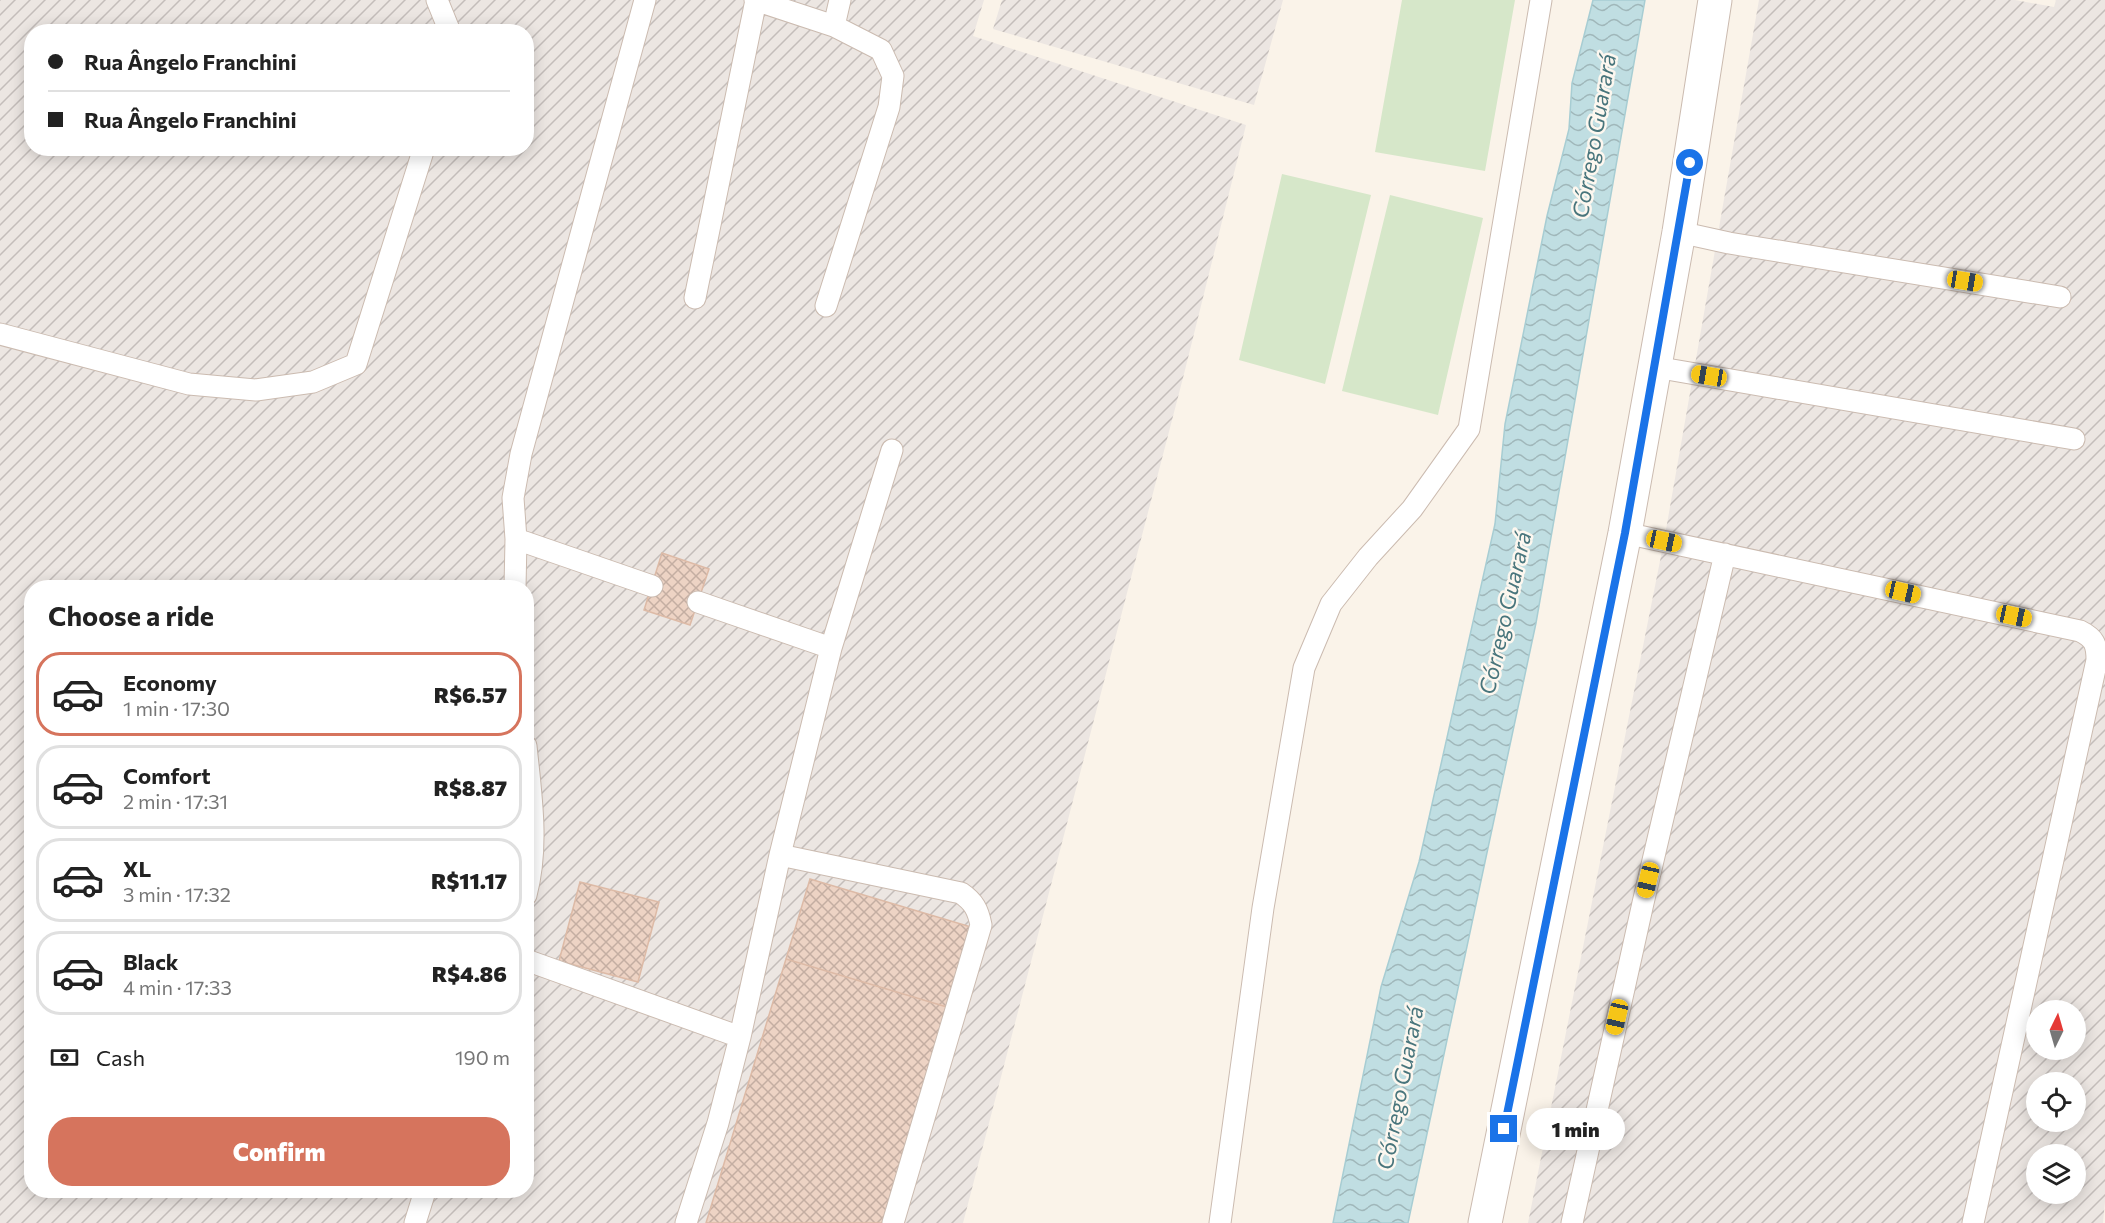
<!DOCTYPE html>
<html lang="en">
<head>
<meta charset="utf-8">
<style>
  body { margin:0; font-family:Commissioner,sans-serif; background:#f6f6f6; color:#222; height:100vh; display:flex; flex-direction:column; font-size:22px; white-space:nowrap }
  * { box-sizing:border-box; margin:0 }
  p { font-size:20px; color:#767676 }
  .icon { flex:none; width:33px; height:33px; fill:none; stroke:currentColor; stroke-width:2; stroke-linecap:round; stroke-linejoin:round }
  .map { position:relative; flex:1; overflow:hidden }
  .panel { position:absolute; left:24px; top:580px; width:510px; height:618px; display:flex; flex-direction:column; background:#fff; border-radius:24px; box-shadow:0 3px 15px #0003 }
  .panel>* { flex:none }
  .hud { position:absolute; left:24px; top:24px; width:510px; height:132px; border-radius:24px; box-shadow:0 3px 15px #0003; display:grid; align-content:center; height:132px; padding:0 24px; background:#fff }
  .needle { width:39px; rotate:5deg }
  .fabs { position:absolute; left:2026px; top:1000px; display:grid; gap:12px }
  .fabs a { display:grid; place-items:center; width:60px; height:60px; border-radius:50%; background:#fff; box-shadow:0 3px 15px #0003; font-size:30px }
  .end { position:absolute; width:27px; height:27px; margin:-14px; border:8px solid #1a73e8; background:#fff; box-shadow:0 0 0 3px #fff }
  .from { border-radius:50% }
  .bubble { position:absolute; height:42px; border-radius:21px; background:#fff; box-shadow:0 3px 15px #0003; font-size:20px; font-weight:800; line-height:42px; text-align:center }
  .car { position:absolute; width:18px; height:36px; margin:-18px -9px; border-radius:8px; box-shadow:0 0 4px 2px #0007; background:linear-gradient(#f5c518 24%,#345 0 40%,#f5c518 0 76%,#345 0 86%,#f5c518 0) }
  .hud b { display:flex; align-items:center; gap:21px; height:57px; font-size:22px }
  .hud b+b { border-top:2px solid #e0e0e0 }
  .hud i { width:15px; height:15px; background:#222 }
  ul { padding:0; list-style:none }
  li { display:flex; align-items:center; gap:18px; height:84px; margin:0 12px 9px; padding:0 12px; border:3px solid #e0e0e0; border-radius:24px }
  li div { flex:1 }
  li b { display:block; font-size:22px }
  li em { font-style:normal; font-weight:800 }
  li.current { border-color:#d6745d }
  li>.icon { width:54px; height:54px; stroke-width:1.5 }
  h2 { padding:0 24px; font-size:27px; line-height:72px }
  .pay { display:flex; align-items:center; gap:15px; height:66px; padding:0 24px; font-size:22px }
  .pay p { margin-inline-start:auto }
  .primary-button { display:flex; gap:12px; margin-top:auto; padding:12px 24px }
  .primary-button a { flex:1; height:69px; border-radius:24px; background:#d6745d; color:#fff; font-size:24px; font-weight:800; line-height:69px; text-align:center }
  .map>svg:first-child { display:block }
</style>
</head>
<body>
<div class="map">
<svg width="2105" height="1223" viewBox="0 0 2105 1223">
  <defs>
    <pattern id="industrial-furrows" width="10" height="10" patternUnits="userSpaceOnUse" patternTransform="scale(1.5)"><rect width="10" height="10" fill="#ece6e2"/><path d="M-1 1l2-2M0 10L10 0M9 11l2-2" fill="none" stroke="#c4bdba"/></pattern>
    <pattern id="water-waves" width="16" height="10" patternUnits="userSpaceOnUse" patternTransform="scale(1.5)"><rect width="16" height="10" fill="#c0dee2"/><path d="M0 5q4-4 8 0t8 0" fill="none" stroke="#a0b7ba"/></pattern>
    <pattern id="building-cross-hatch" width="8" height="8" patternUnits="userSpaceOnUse" patternTransform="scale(1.5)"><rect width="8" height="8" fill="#edd3c4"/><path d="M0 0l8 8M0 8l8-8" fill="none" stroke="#c4aea2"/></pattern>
  </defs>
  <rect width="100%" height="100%" fill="#faf3e9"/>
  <path fill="url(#industrial-furrows)" fill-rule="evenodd" d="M0,0H984L973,36L1246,125L1184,374L963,1223H0ZM32,32H526V148H32ZM32,588H526V1191H32Z
    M1002,0H1283L1254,105L993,29Z
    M1759,0H2015L2054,7L2056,0H2105V1202L2103,1223H1528L1664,541ZM2037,1011H2076V1050H2037ZM2037,1083H2076V1122H2037ZM2037,1155H2076V1194H2037Z"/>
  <path fill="#d6e7c9" d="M1402,0H1515L1485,171L1375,152Z
    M1282,174L1371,195L1325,384L1239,360Z
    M1390,195L1483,218L1438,415L1342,391Z"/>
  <path fill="url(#water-waves)" stroke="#a7cdd3" stroke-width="1.5" d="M1593,0H1645L1536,623L1408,1223H1333L1381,987L1419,862L1495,524L1505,424L1547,216L1569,129L1572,83Z"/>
  <path fill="url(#building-cross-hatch)" stroke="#ddbaa6" stroke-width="1.5" d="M662,553L709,569L690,625L644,610Z
    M810,879L971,927L947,1007L786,959Z
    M580,882L659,902L638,982L559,961Z
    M786,959L947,1007L882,1223H706Z"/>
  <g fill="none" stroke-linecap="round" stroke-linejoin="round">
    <defs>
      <path id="service" d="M437,0L450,32
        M645,0L521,454L513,498L516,539L652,586
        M755,0L834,26L881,50L893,76L889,107L826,306
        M834,26L840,0
        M1679,232L1729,243L2060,297
        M695,298L756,0
        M0,334L189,384L256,390L313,382L356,364L424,148
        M1655,367L2074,439
        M1625,533L2080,631C2094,638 2097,644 2097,660L1973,1223
        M515,588L516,539
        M698,602L831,648
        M526,746C531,795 539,846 526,895
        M780,855L961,893C974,902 978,910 981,925L893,1223
        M526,960L740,1037
        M415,1223L425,1191
        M686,1223L718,1123L740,1037L780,855L831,648L892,450
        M1220,1223L1263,908L1304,668L1331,604L1368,557L1412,509L1469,429L1541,0
        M1572,1223L1643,903L1725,554"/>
      <path id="minor" d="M1485,1223L1625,533L1679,232L1715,0"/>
    </defs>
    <use href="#service" stroke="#cbbbb0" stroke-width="23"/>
    <use href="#minor" stroke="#cbbbb0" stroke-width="35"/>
    <use href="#service" stroke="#fff" stroke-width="21"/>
    <use href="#minor" stroke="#fff" stroke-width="33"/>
  </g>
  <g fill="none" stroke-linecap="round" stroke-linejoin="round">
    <path stroke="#1a73e8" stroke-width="8" d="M1504,1129L1625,533L1690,163"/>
  </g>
  <g text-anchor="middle" stroke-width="5" stroke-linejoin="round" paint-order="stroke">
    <g font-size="22" font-style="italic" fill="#48757c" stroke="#fdf7ef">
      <text transform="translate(1594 136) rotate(-80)" y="8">Córrego Guarará</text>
      <text transform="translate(1505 613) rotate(-77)" y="8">Córrego Guarará</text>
      <text transform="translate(1400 1088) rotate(-79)" y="8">Córrego Guarará</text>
    </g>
  </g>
</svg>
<div class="fabs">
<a><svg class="needle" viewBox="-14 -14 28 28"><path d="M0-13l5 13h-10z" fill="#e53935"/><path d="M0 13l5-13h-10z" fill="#767676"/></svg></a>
<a><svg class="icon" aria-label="locate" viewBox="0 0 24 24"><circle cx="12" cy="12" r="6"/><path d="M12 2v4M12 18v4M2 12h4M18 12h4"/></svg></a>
<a><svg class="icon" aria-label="layers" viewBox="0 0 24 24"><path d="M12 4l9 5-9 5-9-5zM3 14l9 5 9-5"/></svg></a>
</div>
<i class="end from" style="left:1690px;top:163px"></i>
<i class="end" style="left:1504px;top:1129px"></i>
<div class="bubble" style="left:1526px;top:1108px;width:99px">1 min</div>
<i class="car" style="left:1965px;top:281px;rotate:99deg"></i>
<i class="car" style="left:1709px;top:376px;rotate:280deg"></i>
<i class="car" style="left:1664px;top:541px;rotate:102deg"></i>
<i class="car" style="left:1903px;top:592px;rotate:103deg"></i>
<i class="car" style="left:2014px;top:616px;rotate:102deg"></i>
<i class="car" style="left:1648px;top:880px;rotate:193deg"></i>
<i class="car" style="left:1617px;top:1017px;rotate:193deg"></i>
<div class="hud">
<b><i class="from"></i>Rua Ângelo Franchini</b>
<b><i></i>Rua Ângelo Franchini</b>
</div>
<section class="panel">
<h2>Choose a ride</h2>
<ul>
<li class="current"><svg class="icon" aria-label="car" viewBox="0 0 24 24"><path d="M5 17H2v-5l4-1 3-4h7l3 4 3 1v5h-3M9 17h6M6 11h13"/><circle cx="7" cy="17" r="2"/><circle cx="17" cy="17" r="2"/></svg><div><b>Economy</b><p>1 min · 17:30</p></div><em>R$6.57</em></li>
<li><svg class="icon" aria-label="car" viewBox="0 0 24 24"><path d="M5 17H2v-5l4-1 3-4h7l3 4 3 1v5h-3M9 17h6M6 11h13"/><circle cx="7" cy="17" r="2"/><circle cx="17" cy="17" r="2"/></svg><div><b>Comfort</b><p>2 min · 17:31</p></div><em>R$8.87</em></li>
<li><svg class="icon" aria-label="car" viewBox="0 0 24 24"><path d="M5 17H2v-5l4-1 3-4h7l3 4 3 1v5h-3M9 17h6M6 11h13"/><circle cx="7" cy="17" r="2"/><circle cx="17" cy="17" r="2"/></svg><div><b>XL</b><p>3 min · 17:32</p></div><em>R$11.17</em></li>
<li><svg class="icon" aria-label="car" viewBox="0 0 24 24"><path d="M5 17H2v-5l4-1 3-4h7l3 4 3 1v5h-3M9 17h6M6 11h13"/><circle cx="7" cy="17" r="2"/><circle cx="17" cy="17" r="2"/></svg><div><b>Black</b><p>4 min · 17:33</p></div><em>R$4.86</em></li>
</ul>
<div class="pay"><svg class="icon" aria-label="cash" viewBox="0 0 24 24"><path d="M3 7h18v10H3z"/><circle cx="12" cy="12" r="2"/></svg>Cash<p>190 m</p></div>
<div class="primary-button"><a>Confirm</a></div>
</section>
</div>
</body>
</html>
